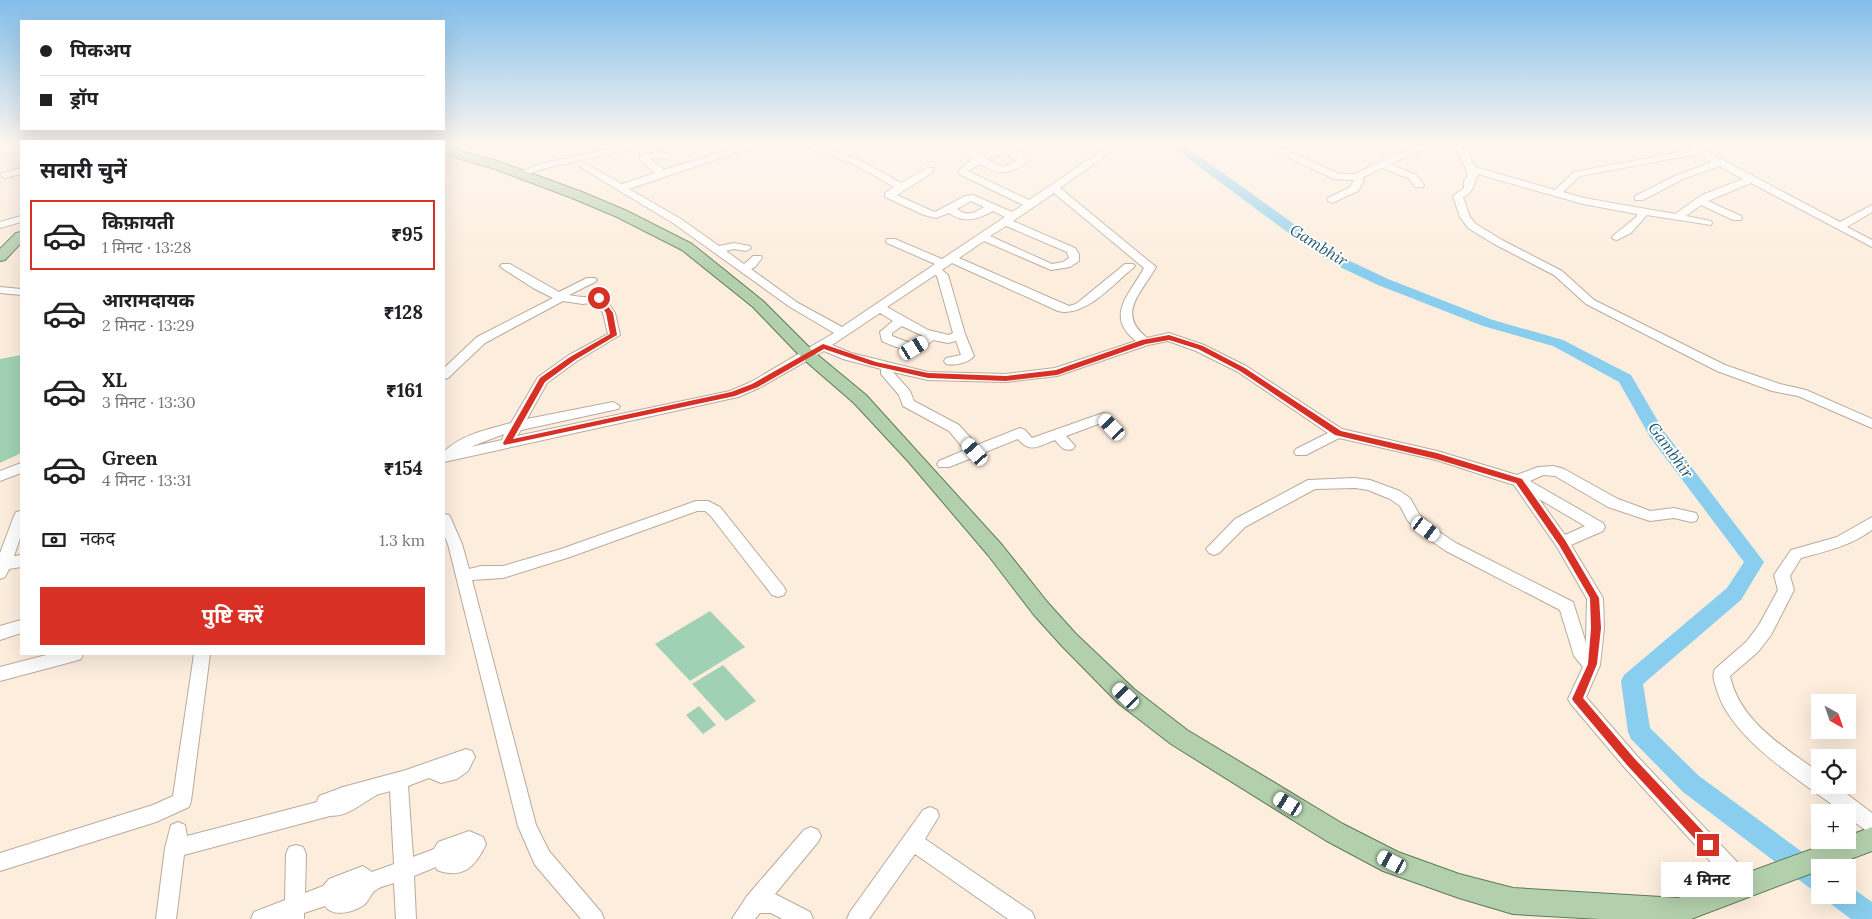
<!DOCTYPE html>
<html lang="hi">
<head>
<meta charset="utf-8">
<style>
  body { margin:0; font-family:Lora,"Noto Sans Devanagari",serif; background:#f6f6f6; color:#202124; height:100vh; display:flex; flex-direction:column; font-size:19px; white-space:nowrap }
  * { box-sizing:border-box; margin:0 }
  p { font-size:16px; color:#757577 }
  .icon { flex:none; width:28px; height:28px; fill:none; stroke:currentColor; stroke-width:2; stroke-linecap:round; stroke-linejoin:round }
  .map { position:relative; flex:1; overflow:hidden }
  .drawer { position:absolute; left:20px; top:140px; width:425px; height:515px; display:flex; flex-direction:column; background:#fff; border-radius:0px; box-shadow:0 5px 20px #0002 }
  .drawer>* { flex:none }
  .hud { position:absolute; left:20px; top:20px; width:425px; height:110px; border-radius:0px; box-shadow:0 5px 20px #0002; display:grid; align-content:center; height:110px; padding:0 20px; background:#fff }
  .needle { width:32px; rotate:140deg }
  .buttons { position:absolute; left:1811px; top:694px; display:grid; gap:10px }
  .buttons a { display:grid; place-items:center; width:45px; height:45px; border-radius:0px; background:#fff; box-shadow:0 5px 20px #0002; font-size:25px }
  .end { position:absolute; width:22px; height:22px; margin:-11px; border:6px solid #d93025; background:#fff; box-shadow:0 0 0 2px #fff }
  .from { border-radius:50% }
  .bubble { position:absolute; height:35px; border-radius:0px; background:#fff; box-shadow:0 5px 20px #0002; font-size:16px; font-weight:700; line-height:35px; text-align:center }
  .car { position:absolute; width:15px; height:30px; margin:-15px -8px; border-radius:6px; box-shadow:0 0 4px 1px #0007; background:linear-gradient(#fff 24%,#345 0 40%,#fff 0 76%,#345 0 86%,#fff 0) }
  .hud b { display:flex; align-items:center; gap:18px; height:48px; font-size:19px }
  .hud b+b { border-top:1px solid #e0e0e0 }
  .hud i { width:12px; height:12px; background:#202124 }
  ul { padding:0; list-style:none }
  li { display:flex; align-items:center; gap:15px; height:70px; margin:0 10px 8px; padding:0 10px; border:2px solid transparent; border-radius:0px }
  li div { flex:1 }
  li b { display:block; font-size:19px }
  li em { font-style:normal; font-weight:700 }
  li.on { border-color:#d93025 }
  li>.icon { width:45px; height:45px; stroke-width:1.5 }
  h2 { padding:0 20px; font-size:22px; line-height:60px }
  .pay { display:flex; align-items:center; gap:12px; height:55px; padding:0 20px; font-size:19px }
  .pay p { margin-inline-start:auto }
  .action { display:flex; gap:10px; margin-top:auto; padding:10px 20px }
  .action a { flex:1; height:58px; border-radius:0px; background:#d93025; color:#fff; font-size:20px; font-weight:700; line-height:58px; text-align:center }
  .map>svg:first-child { display:block }
</style>
</head>
<body>
<div class="map">
<svg width="1872" height="919" viewBox="0 0 1872 919">
  <rect width="100%" height="100%" fill="#fceddd"/>
  <path fill="#a1d1b5" d="M21,355V453L0,463V359Z
    M710,611L745,647L690,681L655,644Z
    M723,665L756,701L726,721L692,684Z
    M699,706L716,725L703,734L686,715Z"/>
  <g fill="none" stroke-linecap="round" stroke-linejoin="round">
    <path fill="#89ceee" fill-rule="evenodd" d="M1167,143H1181L1319,242L1350,261L1388,279L1493,320L1563,340L1631,375L1663,430L1764,562L1741,600L1643,684L1650,728L1699,776L1824,868H1820V892L1811,889L1683,792L1631,739L1628,732L1621,681L1624,675L1727,588L1744,562L1650,437L1619,382L1553,346L1483,326L1378,285L1340,267L1309,248Z
      M1848,885L1872,902V919H1851L1831,904L1827,895H1848Z"/>
    <defs>
      <path id="minor" d="M637,143H656L546,168L519,177L514,174L541,164Z
        M749,143L759,145L629,189L681,219L719,246L734,243L750,246L751,248L746,251L734,249L726,251L744,264L753,256H761L762,258L755,267L751,269L798,303L842,327L935,264L887,243L886,241L887,239H895L942,259L1005,217L993,211C978,219 964,224 949,213L936,218L924,215L885,197V193L894,187L852,163L792,143C831,143 868,164 901,183L927,168H933V172L897,195L932,211L935,212L965,196L973,195L1012,212L1023,205L959,174V170L973,159L951,143H962L980,155C993,148 1021,141 1027,162L1025,164C1006,175 999,175 980,164L968,171L1029,200L1113,143H1124L1060,188L1156,267C1141,294 1116,313 1147,338L1169,333L1204,345L1246,366L1342,429L1437,451L1517,475L1538,467L1554,466L1564,469L1618,499L1640,507L1650,511L1674,508L1696,513L1698,517L1696,521L1691,522L1674,518L1650,521L1608,507L1555,476L1543,475L1530,481L1603,523L1605,527L1603,531L1571,545L1603,598L1604,628L1600,665L1586,697L1637,756L1754,880L1757,887L1754,894L1747,897L1740,894L1625,768L1571,704L1568,699L1583,667L1574,656L1560,610L1446,551L1424,536L1408,521L1400,506L1390,499L1368,490L1355,488L1315,489L1245,527L1219,553L1214,555L1209,553L1206,549L1235,519L1308,480L1355,478L1370,480L1400,491L1410,498L1419,514L1435,529L1456,543L1573,602L1586,643L1587,599L1557,547L1514,485L1436,460L1339,438L1306,455H1296L1294,452L1296,449L1328,433L1238,372L1196,351L1168,341L1148,345L1057,376L1006,382L928,380L893,372L910,391L914,401L959,425L977,445L1020,428L1025,430L1032,438L1103,413L1108,414L1119,427L1117,430C1109,432 1106,429 1101,423L1066,436L1075,446L1073,449C1064,452 1060,446 1055,440C1038,446 1031,454 1018,439L983,453L986,457L984,460L979,462L972,458L949,467H939L937,464L939,461L965,450L949,431L903,406L899,395L881,374V369L843,359L824,351L759,388L738,397L444,462V452C460,435 489,429 511,423L538,377L569,355L608,334L603,313L596,302L583,304L563,301L485,343L448,378L444,379V368L477,337L553,298L533,288L502,268L500,266L502,264H510L559,292L587,278H595L597,280L595,282L569,295C578,297 588,298 596,295C602,293 603,291 609,293L611,295L606,300L615,313L620,335L577,361L547,383L527,419L613,402L620,406L618,409L521,430L517,436L730,391L751,382L834,333L790,307L673,223L580,167L585,164L588,165L622,184L655,173L640,160V156L657,151L670,154V158C663,160 657,157 650,159L664,170ZM1005,153L1017,161L1003,167L986,159ZM1054,193L1144,268C1130,294 1104,316 1136,341L1055,368L1006,374L928,372L851,353L832,345L880,313L893,321L880,332L882,341C901,350 916,355 933,340L948,343L956,341L961,355L946,358L944,361L946,364C955,366 968,363 974,356L965,334L948,275L942,270L952,263L1058,311C1085,318 1113,284 1133,268L1135,266L1133,264H1125L1076,304L1069,306L959,258L984,241L1051,270L1070,267L1079,261V254L1075,248L1013,221ZM971,201L984,207C974,213 967,217 957,209ZM1006,226L1067,252L1069,258L1063,262L1052,264L990,236ZM935,275L937,276L953,333L949,335L928,330L887,307ZM902,326L923,336L910,343L892,336V333ZM504,434L502,440L470,447ZM1539,499L1585,526L1565,535Z
        M1258,143H1270L1339,174H1355L1379,162L1426,143H1439L1390,164L1416,175L1424,185L1423,187H1415L1410,179L1382,168L1362,178L1364,181L1358,191L1332,203L1327,200L1328,198L1350,187L1354,180L1334,179Z
        M1448,143C1465,143 1468,152 1475,167L1555,190L1574,172L1691,150L1685,143H1695L1702,149L1840,222L1872,205V212L1847,227L1872,240V247L1751,183L1708,201L1741,216L1742,218L1741,220H1733L1701,205L1686,216L1711,221L1712,223L1711,225L1647,215L1631,233L1617,240L1613,239L1612,237C1619,230 1629,224 1637,216V214L1583,204L1478,174C1474,183 1474,193 1463,197L1470,217L1476,224L1502,240L1562,271L1594,300L1725,365L1780,384L1806,390L1872,419V428L1798,396L1772,391L1717,371L1586,304L1554,275L1494,244L1468,228L1460,217L1453,196L1464,188V181L1468,175L1459,152ZM1698,154L1712,162L1677,175L1635,196V200H1643L1683,179L1719,166L1743,179L1702,195L1675,214L1584,198L1563,192L1580,176Z
        M1549,143H1599L1595,146L1555,148Z
        M21,168V174L5,178L0,175L2,173Z
        M21,216V222L0,228V222Z
        M0,287L21,289V295L0,293Z
        M21,463V473L0,481V471Z
        M696,501H708L720,507L784,587L786,591L784,595L778,597L772,595L710,515L705,511H697L570,557L503,578L472,580L536,825L549,851L601,912L604,919H581L535,865L518,826L448,544L444,535V514L449,515L451,519L462,544L469,569L481,566H503L561,549Z
        M21,511V535L14,556L21,555V567L9,569L5,577L0,579V553L14,516L16,512Z
        M1872,517V530C1850,546 1827,551 1801,558L1790,576L1794,590L1771,635L1758,652L1730,676C1740,722 1785,748 1820,773V785H1835L1872,813V833L1865,830L1848,817V812H1842C1802,781 1729,739 1716,687C1714,681 1712,675 1715,669L1746,642L1759,625L1778,590L1774,575L1791,550L1837,537Z
        M21,620V633L0,640V626Z
        M50,654H83L81,659L75,661L0,681V667Z
        M194,654H210L191,801L189,807L156,822L0,871V853L153,805L173,796Z
        M466,749L472,751L475,757L468,771L457,779L441,783L429,778L408,786L413,857L434,849L438,842L469,831L483,837L486,844C476,866 463,880 437,870L436,867L414,876L416,919H396L394,883C389,885 381,886 376,890C371,893 369,901 364,905C354,912 333,918 325,906L304,913V919H251L254,912L285,900L286,854L289,847L296,845L303,847L306,854L305,893L323,886L329,879L363,866L372,872L394,864L390,791C385,793 379,793 375,796C359,805 349,816 330,816L184,855L176,919H156L165,848L171,825L178,822L185,825L187,836L317,802L319,796L343,787L406,770Z
        M930,807L937,810L939,816L925,839L1032,912L1035,919H1008L915,854L869,919H847L850,912L923,810Z
        M811,827L818,830L821,836L818,842L775,894L810,912L813,919H782L771,913H760L755,919H732L747,896L804,830Z"/>
      <path id="major" d="M444,146L500,162L582,192L627,211L692,244L763,301L814,352L866,395L1002,545L1048,603L1076,634L1134,689L1187,730L1343,824L1398,852L1459,874L1513,888L1678,898L1837,840H1848V836L1872,827V851L1827,868H1820V870L1691,919H1600L1513,914L1459,898L1383,871L1325,840L1171,744L1118,703L1062,646L1034,615L988,555L907,460L854,403L802,358L753,307L682,250L617,217L572,198L492,168L444,154Z
        M21,232V243L5,260L0,261V249L16,233Z"/>
    </defs>
    <use href="#minor" stroke="#b9ab9c" stroke-width="2"/>
    <use href="#major" stroke="#5d7a53" stroke-width="2"/>
    <use href="#minor" fill="#fff" fill-rule="evenodd"/>
    <use href="#major" fill="#b3d0ad" fill-rule="evenodd"/>
  </g>
  <linearGradient id="sky" x2="0" y2="1"><stop stop-color="#82beea"/><stop offset="0.53" stop-color="#fef7f0"/><stop offset="1" stop-color="#fef7f0" stop-opacity="0"/></linearGradient>
  <rect width="1872" height="272" fill="url(#sky)"/>
  <path fill="#d93025" d="M597,297H601L613,313L617,335L575,360L545,382L513,439L731,392L752,384L823,344L876,362L928,373L1006,376L1056,370L1142,340L1169,335L1203,346L1245,368L1341,431L1437,453L1522,479L1565,540L1599,598L1601,628L1597,664L1583,698L1634,758L1712,841L1714,845L1712,849L1708,851L1704,849L1627,765L1574,702L1572,699L1588,664L1591,628L1590,598L1559,545L1516,483L1436,459L1335,435L1240,371L1198,349L1169,340L1146,344L1057,375L1006,381L928,378L871,365L824,349L758,387L735,396L504,445L503,443L540,378L570,357L610,334L606,313L596,298Z"/>
  <g text-anchor="middle" stroke-width="4" stroke-linejoin="round" paint-order="stroke">
    <g font-size="16" font-style="italic" fill="#245b71" stroke="#fff">
      <text transform="translate(1319 245) rotate(32)" y="6">Gambhir</text>
      <text transform="translate(1671 450) rotate(54)" y="6">Gambhir</text>
    </g>
  </g>
</svg>
<div class="buttons">
<a><svg class="needle" viewBox="-14 -14 28 28"><path d="M0-13l5 13h-10z" fill="#e53935"/><path d="M0 13l5-13h-10z" fill="#757577"/></svg></a>
<a><svg class="icon" aria-label="locate" viewBox="0 0 24 24"><circle cx="12" cy="12" r="6"/><path d="M12 2v4M12 18v4M2 12h4M18 12h4"/></svg></a>
<a>+</a>
<a>−</a>
</div>
<i class="end from" style="left:599px;top:298px"></i>
<i class="end" style="left:1708px;top:845px"></i>
<div class="bubble" style="left:1661px;top:862px;width:92px">4 मिनट</div>
<i class="car" style="left:914px;top:348px;rotate:59deg"></i>
<i class="car" style="left:1112px;top:427px;rotate:317deg"></i>
<i class="car" style="left:975px;top:452px;rotate:319deg"></i>
<i class="car" style="left:1426px;top:529px;rotate:126deg"></i>
<i class="car" style="left:1126px;top:696px;rotate:314deg"></i>
<i class="car" style="left:1288px;top:804px;rotate:301deg"></i>
<i class="car" style="left:1392px;top:862px;rotate:298deg"></i>
<div class="hud">
<b><i class="from"></i>पिकअप</b>
<b><i></i>ड्रॉप</b>
</div>
<section class="drawer">
<h2>सवारी चुनें</h2>
<ul>
<li class="on"><svg class="icon" aria-label="car" viewBox="0 0 24 24"><path d="M5 17H2v-5l4-1 3-4h7l3 4 3 1v5h-3M9 17h6M6 11h13"/><circle cx="7" cy="17" r="2"/><circle cx="17" cy="17" r="2"/></svg><div><b>किफ़ायती</b><p>1 मिनट · 13:28</p></div><em>₹95</em></li>
<li><svg class="icon" aria-label="car" viewBox="0 0 24 24"><path d="M5 17H2v-5l4-1 3-4h7l3 4 3 1v5h-3M9 17h6M6 11h13"/><circle cx="7" cy="17" r="2"/><circle cx="17" cy="17" r="2"/></svg><div><b>आरामदायक</b><p>2 मिनट · 13:29</p></div><em>₹128</em></li>
<li><svg class="icon" aria-label="car" viewBox="0 0 24 24"><path d="M5 17H2v-5l4-1 3-4h7l3 4 3 1v5h-3M9 17h6M6 11h13"/><circle cx="7" cy="17" r="2"/><circle cx="17" cy="17" r="2"/></svg><div><b>XL</b><p>3 मिनट · 13:30</p></div><em>₹161</em></li>
<li><svg class="icon" aria-label="car" viewBox="0 0 24 24"><path d="M5 17H2v-5l4-1 3-4h7l3 4 3 1v5h-3M9 17h6M6 11h13"/><circle cx="7" cy="17" r="2"/><circle cx="17" cy="17" r="2"/></svg><div><b>Green</b><p>4 मिनट · 13:31</p></div><em>₹154</em></li>
</ul>
<div class="pay"><svg class="icon" aria-label="cash" viewBox="0 0 24 24"><path d="M3 7h18v10H3z"/><circle cx="12" cy="12" r="2"/></svg>नकद<p>1.3 km</p></div>
<div class="action"><a>पुष्टि करें</a></div>
</section>
</div>
</body>
</html>
